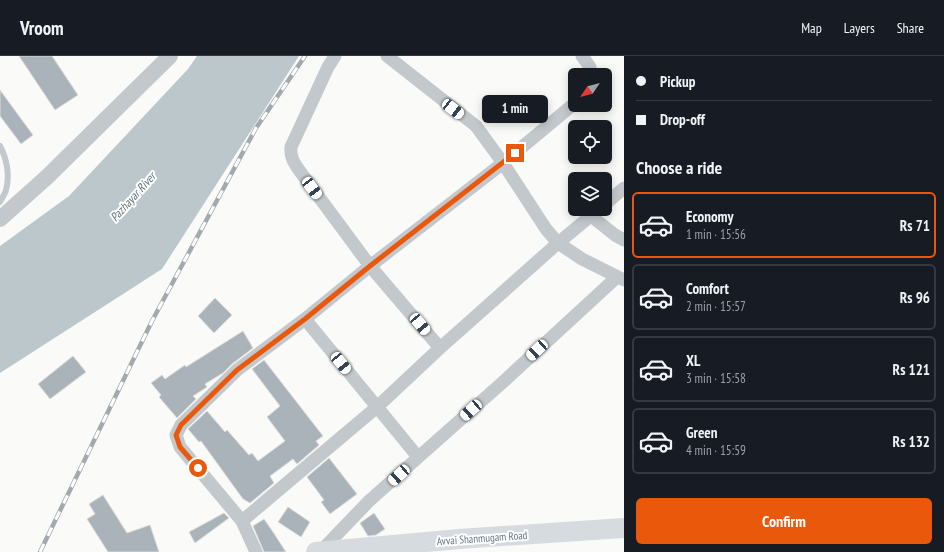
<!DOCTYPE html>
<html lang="en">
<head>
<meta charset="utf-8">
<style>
  body { margin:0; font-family:"PT Sans Narrow",sans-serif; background:#242831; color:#f1f3f6; height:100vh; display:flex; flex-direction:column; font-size:15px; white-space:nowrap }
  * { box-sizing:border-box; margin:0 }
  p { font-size:13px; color:#9ea1a6 }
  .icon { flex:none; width:22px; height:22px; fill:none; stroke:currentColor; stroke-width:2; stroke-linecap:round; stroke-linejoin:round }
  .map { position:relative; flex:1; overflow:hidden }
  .panel { display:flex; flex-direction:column; background:#171b24; width:320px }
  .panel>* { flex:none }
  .guide { display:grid; align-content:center; height:88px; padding:0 12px; background:#171b24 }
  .needle { width:26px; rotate:235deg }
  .buttons { position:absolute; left:568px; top:12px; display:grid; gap:8px }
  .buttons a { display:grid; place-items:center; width:44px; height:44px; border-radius:6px; background:#171b24; box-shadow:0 2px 10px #0003; font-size:20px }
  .end { position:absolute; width:18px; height:18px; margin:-9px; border:5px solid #ea580c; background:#fff; box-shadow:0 0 0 2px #fff }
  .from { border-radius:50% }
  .bubble { position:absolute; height:28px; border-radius:6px; background:#171b24; box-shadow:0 2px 10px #0003; font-size:13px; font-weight:700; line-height:28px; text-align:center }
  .car { position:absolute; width:12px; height:24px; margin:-12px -6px; border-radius:5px; box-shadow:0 0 3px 1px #0007; background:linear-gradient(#fff 24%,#345 0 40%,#fff 0 76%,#345 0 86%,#fff 0) }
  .guide b { display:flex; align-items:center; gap:14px; height:38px; font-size:15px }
  .guide b+b { border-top:1px solid #363941 }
  .guide i { width:10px; height:10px; background:#f1f3f6 }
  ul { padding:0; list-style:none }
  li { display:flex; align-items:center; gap:12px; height:66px; margin:0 8px 6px; padding:0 4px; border:2px solid #363941; border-radius:6px }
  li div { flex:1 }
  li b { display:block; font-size:15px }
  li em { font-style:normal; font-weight:700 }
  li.active { border-color:#ea580c }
  li>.icon { width:36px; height:36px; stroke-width:1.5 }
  h2 { padding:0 12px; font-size:18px; line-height:48px }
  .primary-button { display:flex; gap:8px; margin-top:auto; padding:8px 12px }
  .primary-button a { flex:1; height:46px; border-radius:6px; background:#ea580c; color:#fff; font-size:16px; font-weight:700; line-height:46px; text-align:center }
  header { display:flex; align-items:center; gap:24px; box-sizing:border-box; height:56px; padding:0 20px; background:#171b24; border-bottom:1px solid #363941 }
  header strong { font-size:19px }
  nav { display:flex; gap:22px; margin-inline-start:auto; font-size:14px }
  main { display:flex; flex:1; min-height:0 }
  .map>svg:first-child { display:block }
</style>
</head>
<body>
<header>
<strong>Vroom</strong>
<nav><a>Map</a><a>Layers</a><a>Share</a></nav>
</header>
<main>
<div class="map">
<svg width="624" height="496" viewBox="0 0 624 496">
  <rect width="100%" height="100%" fill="#fafaf8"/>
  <path fill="#bbc7cb" d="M197,0H299L162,213L0,317V190L69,140L188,13Z"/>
  <path fill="#aab3b9" stroke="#dcdcda" d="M19,0H52L78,39L55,54Z
    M0,34L33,79L21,88L0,60Z
    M215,242L232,259L214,277L198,260Z
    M243,275L253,292L232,308L223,317L205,328L207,331L193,340L196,343L177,362L159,341L161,339L151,327L162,319L165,323L185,309L186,311Z
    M73,300L86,316L50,343L38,328Z
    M264,304L323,380L316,385L319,389L297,408L293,403L270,420L274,427L250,447L243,443L201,385L199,386L188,373L207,355L225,376L227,374L249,399L252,397L258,405L285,385L267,361L280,350L252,313Z
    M329,402L357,438L330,458L321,446L324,444L307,421Z
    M103,439L127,477L150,469L159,496H108L87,463L95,458L89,448Z
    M288,451L310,466L301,481L278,466Z
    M224,457L229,462L195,487L189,476Z
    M374,457L385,473L376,479L368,480L360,467Z
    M264,463L273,476L286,496H264L253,470Z"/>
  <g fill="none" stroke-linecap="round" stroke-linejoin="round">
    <path stroke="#c3c8cc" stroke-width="6" d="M0,90C7,103 10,120 6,134C5,138 2,142 0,146"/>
    <path stroke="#c3c8cc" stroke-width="13" d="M335,0L328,11L291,91C290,101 294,107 299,114L370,210L440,292
      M387,0L476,70L503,107L546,173L558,187L582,203L624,224
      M582,0L590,11L591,19
      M605,148L624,132
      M591,160L615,179L624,184
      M305,263L418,401
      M242,465L377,351L440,292L558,187L599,153
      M321,495L369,445L503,326L617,221
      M256,496L242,465L180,391L176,379L181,369L237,314L305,263L370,210L503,107L575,47"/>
    <path stroke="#c3c8cc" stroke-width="16" d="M0,163L47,121L170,0"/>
    <path stroke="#d6dbdf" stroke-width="20" d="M316,496L459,483L624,472"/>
    <defs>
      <path id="rail" d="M40,496L152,265L256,72L305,0"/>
    </defs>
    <use href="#rail" stroke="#a2aab0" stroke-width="4.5"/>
    <use href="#rail" stroke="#fff" stroke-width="3" stroke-dasharray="9" stroke-linecap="butt"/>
  </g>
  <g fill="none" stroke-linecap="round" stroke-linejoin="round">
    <path stroke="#ea580c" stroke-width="5" d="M198,412L180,391L176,379L181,369L237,314L305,263L370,210L515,97"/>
  </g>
  <g text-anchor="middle" stroke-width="4" stroke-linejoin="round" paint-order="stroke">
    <g font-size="11" fill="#657683" stroke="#fff">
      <text transform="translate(482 482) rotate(-4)" y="4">Avvai Shanmugam Road</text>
    </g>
    <g font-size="12" font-style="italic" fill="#60757c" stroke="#fff">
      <text transform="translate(133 141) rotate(-48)" y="4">Pazhayar River</text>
    </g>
  </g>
</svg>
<div class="buttons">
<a><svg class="needle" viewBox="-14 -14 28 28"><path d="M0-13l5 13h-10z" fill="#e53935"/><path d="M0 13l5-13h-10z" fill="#9ea1a6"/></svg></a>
<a><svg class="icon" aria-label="locate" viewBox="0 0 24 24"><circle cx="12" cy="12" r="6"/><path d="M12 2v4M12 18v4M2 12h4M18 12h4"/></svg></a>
<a><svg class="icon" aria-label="layers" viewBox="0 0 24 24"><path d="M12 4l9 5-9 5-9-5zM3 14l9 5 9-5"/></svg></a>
</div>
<i class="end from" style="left:198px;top:412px"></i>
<i class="end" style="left:515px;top:97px"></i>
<div class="bubble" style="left:482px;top:39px;width:66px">1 min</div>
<i class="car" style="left:453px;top:53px;rotate:128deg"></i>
<i class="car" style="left:312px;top:132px;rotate:143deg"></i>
<i class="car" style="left:420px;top:268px;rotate:140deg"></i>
<i class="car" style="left:537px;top:294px;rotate:227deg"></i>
<i class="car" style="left:341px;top:307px;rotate:141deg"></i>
<i class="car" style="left:471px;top:354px;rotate:228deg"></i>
<i class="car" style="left:399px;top:419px;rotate:228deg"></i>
</div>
<section class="panel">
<div class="guide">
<b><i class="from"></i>Pickup</b>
<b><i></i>Drop-off</b>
</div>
<h2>Choose a ride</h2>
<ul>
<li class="active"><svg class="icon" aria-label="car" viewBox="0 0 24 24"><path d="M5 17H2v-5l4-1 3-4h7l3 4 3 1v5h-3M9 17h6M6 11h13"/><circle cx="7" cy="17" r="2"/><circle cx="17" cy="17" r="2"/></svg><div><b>Economy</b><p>1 min · 15:56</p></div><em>Rs 71</em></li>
<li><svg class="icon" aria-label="car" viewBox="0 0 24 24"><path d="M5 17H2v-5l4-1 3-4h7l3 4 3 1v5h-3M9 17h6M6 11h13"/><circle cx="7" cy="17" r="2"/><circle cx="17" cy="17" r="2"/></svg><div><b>Comfort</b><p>2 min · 15:57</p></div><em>Rs 96</em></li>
<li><svg class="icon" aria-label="car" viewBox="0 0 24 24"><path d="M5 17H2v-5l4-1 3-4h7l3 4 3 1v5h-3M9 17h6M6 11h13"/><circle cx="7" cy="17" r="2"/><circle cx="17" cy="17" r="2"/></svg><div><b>XL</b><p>3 min · 15:58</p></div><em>Rs 121</em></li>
<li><svg class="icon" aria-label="car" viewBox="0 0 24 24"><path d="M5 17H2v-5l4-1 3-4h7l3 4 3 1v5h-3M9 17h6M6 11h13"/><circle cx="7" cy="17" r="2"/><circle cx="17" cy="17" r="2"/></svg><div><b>Green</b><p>4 min · 15:59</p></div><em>Rs 132</em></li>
</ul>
<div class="primary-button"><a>Confirm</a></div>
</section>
</main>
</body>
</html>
